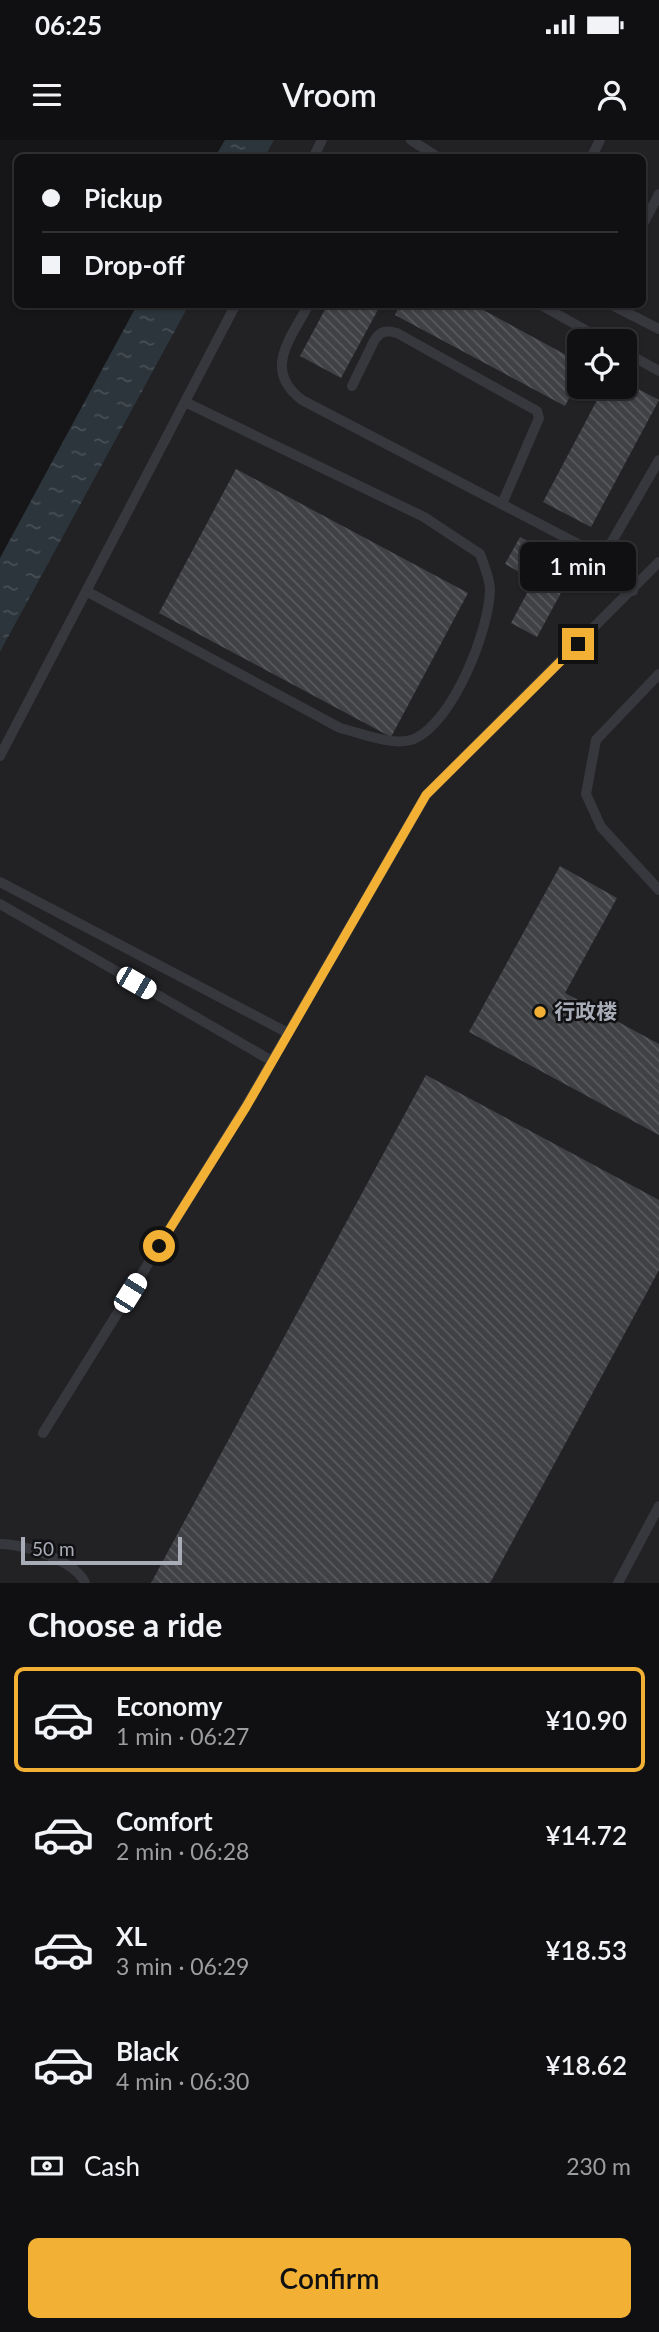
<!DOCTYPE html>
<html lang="en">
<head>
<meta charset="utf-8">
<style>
  body { margin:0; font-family:Lato,"Noto Sans SC",sans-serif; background:#19191b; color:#f1f3f6; height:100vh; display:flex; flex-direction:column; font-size:26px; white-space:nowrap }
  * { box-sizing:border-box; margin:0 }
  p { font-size:23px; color:#9c9d9f }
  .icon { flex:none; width:38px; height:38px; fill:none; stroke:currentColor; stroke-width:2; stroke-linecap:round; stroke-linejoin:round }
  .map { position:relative; height:1443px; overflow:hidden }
  .panel { display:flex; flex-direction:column; background:#101012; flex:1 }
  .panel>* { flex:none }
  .banner { position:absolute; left:14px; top:14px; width:632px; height:154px; border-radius:10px; box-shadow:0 2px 5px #0004,0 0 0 2px #303032; display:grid; align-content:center; height:154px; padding:0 28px; background:#101012 }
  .controls { position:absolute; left:567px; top:189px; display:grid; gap:14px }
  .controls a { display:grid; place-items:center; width:70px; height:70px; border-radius:10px; background:#101012; box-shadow:0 2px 5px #0004,0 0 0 2px #303032; font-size:35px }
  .scale { position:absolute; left:21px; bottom:18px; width:161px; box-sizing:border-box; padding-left:7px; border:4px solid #a8adb8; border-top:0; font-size:19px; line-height:24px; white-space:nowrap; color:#a8adb8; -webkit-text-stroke:5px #111113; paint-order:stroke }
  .end { position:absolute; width:32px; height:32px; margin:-16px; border:9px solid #f2b134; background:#111; box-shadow:0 0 0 4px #111 }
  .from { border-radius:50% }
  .bubble { position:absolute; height:49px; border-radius:10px; background:#101012; box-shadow:0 2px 5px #0004,0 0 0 2px #303032; font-size:23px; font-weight:600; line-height:49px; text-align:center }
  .car { position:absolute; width:21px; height:42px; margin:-21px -10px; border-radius:9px; box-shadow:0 0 5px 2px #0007; background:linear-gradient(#fff 24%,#345 0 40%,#fff 0 76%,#345 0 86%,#fff 0) }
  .banner b { display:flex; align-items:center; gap:24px; height:66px; font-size:26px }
  .banner b+b { border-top:2px solid #303032 }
  .banner i { width:18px; height:18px; background:#f1f3f6 }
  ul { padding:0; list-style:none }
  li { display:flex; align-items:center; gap:21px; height:105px; margin:0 14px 10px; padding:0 14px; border:4px solid transparent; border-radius:10px }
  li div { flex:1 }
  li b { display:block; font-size:26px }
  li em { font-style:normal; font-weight:600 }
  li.on { border-color:#f2b134 }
  li>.icon { width:63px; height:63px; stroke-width:1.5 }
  h2 { padding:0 28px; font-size:32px; line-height:84px }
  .pay { display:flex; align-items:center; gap:18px; height:77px; padding:0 28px; font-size:26px }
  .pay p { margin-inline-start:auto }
  .primary-button { display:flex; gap:14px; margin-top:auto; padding:14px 28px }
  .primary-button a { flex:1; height:80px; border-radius:10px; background:#f2b134; color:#111; font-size:28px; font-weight:600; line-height:80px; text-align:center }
  .status { display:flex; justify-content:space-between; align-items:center; height:49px; padding:0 35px; background:#101012; direction:ltr }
  .status svg { height:19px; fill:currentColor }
  header { display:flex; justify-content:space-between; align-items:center; height:91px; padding:0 28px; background:#101012; font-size:32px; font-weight:600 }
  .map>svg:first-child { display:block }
</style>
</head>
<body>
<div class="status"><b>06:25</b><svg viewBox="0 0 49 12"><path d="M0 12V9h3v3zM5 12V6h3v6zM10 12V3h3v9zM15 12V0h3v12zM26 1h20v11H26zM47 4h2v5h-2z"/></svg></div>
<header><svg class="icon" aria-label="menu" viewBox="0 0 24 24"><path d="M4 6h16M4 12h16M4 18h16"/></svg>Vroom<svg class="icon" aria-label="person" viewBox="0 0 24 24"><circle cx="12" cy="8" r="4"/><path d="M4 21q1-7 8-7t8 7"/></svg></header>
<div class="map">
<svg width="659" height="1443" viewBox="0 0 659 1443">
  <defs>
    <pattern id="water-ripples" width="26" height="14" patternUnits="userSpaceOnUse" patternTransform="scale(1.75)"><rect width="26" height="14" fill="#2c353c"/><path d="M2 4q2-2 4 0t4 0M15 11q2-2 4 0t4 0" fill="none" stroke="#485056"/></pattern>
    <pattern id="building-back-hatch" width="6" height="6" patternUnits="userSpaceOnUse" patternTransform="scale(1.75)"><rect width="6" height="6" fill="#404145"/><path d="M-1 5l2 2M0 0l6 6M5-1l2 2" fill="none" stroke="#595a5e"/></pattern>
  </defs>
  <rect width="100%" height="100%" fill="#161618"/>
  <path fill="#222225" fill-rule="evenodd" d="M274,0H659V1443H0V512L189,165L642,164V18L265,17ZM579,201H625V247H579Z"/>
  <path fill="url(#water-ripples)" d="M225,0H274L265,17H215Z
    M137,165H189L0,512V418Z"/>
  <path fill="url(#building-back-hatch)" d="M328,164H381L341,238L300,216Z
    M400,164H472L579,222V239L565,266L395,175Z
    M625,242L659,260L591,387L543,362L604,247H625Z
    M236,329L468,453L391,597L159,473Z
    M520,397L575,427L537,497L511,483L534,440L505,424Z
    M560,726L617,758L565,853L659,904V995L469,892Z
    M426,935L659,1060V1130L490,1443H151Z"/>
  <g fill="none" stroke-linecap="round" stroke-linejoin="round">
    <path stroke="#37383d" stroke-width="10" d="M411,0L439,18
      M313,18L322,0
      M591,18L600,0
      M642,86L659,54
      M309,164C291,198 262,230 302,260L603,417
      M539,164L605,201
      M610,164L659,189
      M625,212L659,231
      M352,246L374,201C380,191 386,190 397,193L537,271L539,278L502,364
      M86,451L340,588C360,593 395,607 414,599C453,582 489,491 490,450C490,439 484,425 480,414L424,377L185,262
      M633,451L603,417L659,320
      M659,534L596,600L586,654L601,687L659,750
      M0,616L236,164
      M0,742L288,893
      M0,764L272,921
      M43,1293L246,966L426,655L659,422
      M0,1404C22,1403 76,1421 85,1443
      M618,1443L659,1366"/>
  </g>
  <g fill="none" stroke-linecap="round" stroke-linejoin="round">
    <path stroke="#f2b134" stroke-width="9" d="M159,1106L246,967L426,655L578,504"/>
  </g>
  <circle fill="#f2b134" stroke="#111113" stroke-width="2.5" cx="540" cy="872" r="7"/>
  <g text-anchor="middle" stroke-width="5" stroke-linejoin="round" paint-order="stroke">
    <g font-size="21" font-weight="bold" fill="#a8adb8" stroke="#111113" text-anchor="start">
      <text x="554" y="879">行政楼</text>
    </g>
  </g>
</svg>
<div class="controls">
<a><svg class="icon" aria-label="locate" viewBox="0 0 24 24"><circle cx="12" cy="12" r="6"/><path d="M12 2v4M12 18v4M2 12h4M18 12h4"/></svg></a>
</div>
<div class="scale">50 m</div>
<i class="end from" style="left:159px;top:1106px"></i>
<i class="end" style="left:578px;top:504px"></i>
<div class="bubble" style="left:520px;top:402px;width:116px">1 min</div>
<i class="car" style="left:136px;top:843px;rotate:120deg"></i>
<i class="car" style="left:130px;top:1153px;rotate:32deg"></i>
<div class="banner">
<b><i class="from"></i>Pickup</b>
<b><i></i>Drop-off</b>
</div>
</div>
<section class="panel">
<h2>Choose a ride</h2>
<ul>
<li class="on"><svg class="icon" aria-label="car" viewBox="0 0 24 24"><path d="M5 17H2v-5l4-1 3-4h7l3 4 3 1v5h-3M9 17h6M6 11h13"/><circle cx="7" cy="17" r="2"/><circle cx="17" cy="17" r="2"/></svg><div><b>Economy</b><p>1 min · 06:27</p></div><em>¥10.90</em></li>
<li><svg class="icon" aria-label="car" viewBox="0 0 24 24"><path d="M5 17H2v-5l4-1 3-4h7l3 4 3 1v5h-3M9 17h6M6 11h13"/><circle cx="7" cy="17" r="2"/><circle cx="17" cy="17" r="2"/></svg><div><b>Comfort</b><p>2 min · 06:28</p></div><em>¥14.72</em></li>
<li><svg class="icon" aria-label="car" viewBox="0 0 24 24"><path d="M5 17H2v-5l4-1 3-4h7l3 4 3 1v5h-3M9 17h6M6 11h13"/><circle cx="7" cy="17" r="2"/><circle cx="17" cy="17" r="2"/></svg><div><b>XL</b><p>3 min · 06:29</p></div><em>¥18.53</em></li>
<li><svg class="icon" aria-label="car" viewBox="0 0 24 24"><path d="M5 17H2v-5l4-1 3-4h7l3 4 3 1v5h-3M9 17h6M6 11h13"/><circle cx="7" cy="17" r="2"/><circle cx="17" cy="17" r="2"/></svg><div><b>Black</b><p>4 min · 06:30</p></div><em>¥18.62</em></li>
</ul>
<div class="pay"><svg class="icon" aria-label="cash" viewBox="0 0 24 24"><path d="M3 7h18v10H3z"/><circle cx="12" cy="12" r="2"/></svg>Cash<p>230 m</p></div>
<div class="primary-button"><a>Confirm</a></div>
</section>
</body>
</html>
